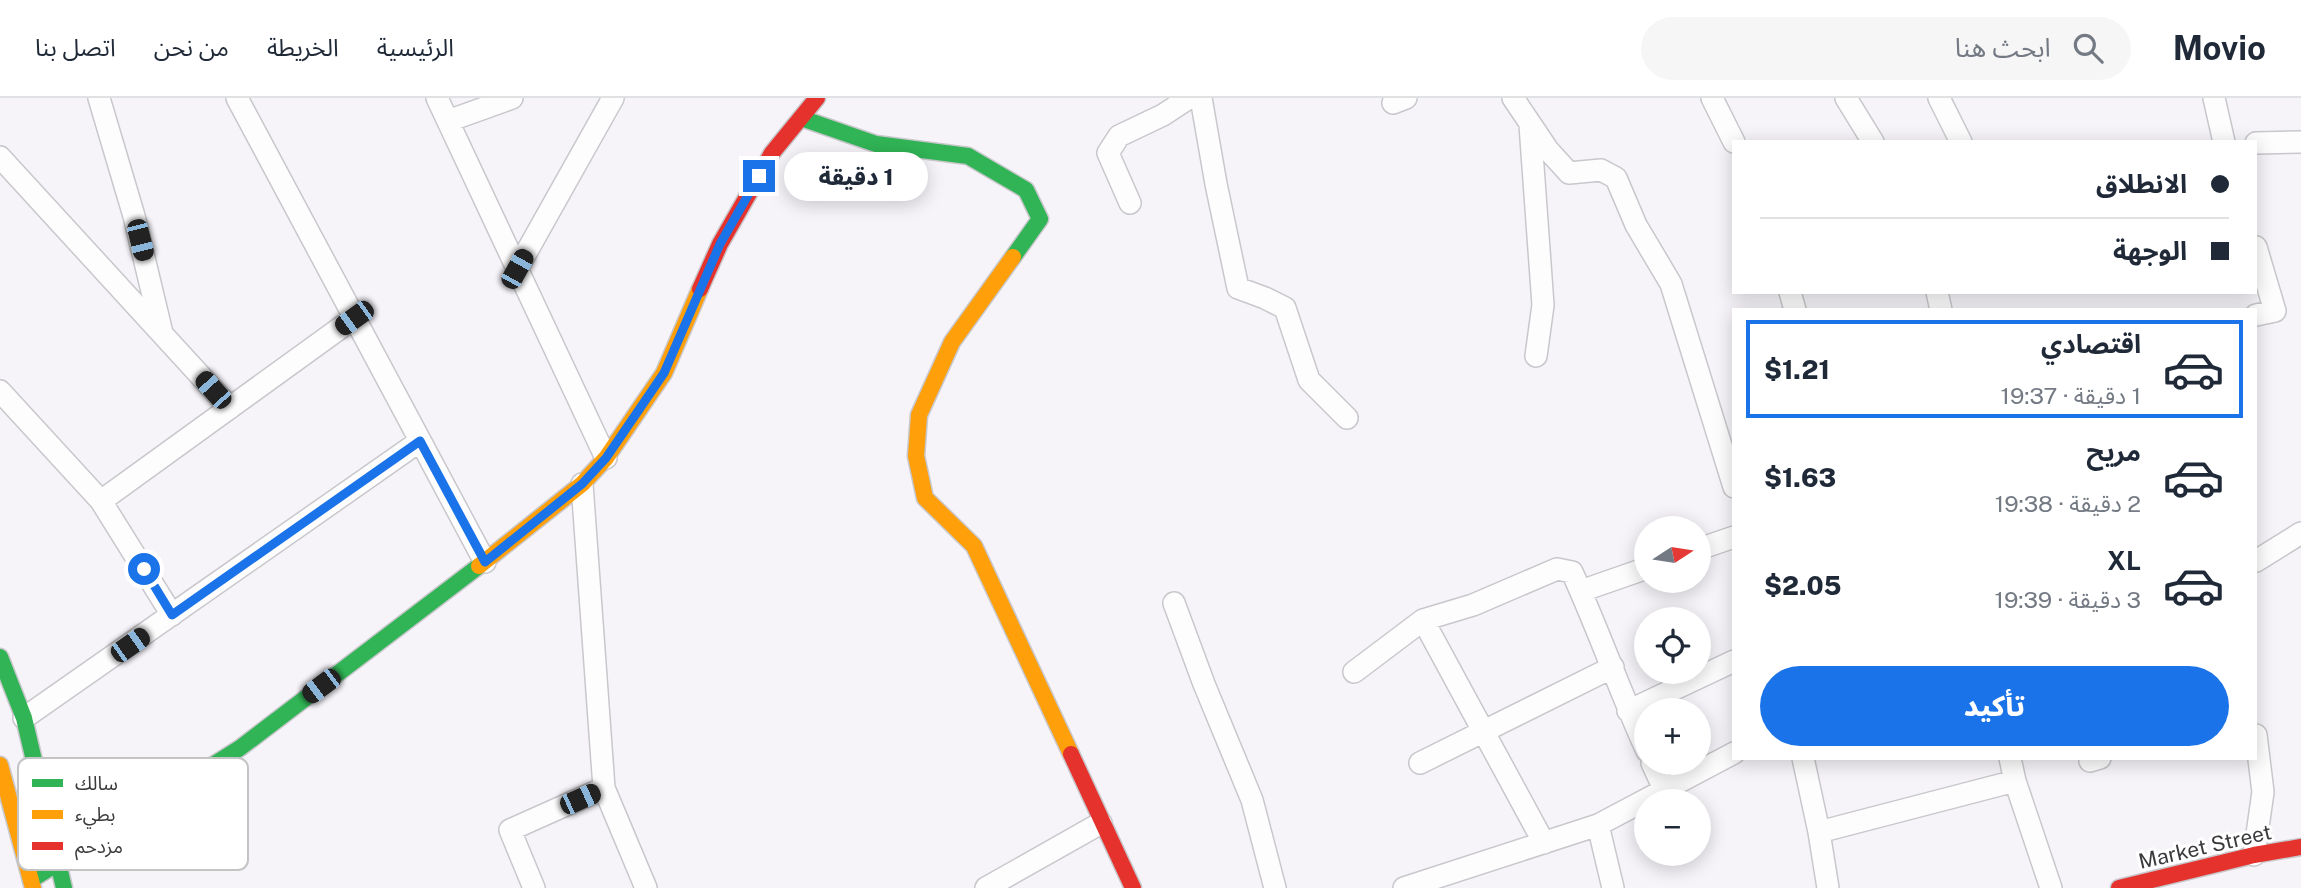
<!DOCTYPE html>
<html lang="ar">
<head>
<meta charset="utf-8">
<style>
  body { margin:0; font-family:"Public Sans","Noto Sans Arabic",sans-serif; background:#f6f6f7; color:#1f2937; direction:rtl; height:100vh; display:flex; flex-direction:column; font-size:26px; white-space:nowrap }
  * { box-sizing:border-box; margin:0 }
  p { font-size:23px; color:#747a83 }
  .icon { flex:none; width:38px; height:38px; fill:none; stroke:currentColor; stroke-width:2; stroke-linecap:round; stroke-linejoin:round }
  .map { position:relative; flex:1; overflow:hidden; direction:ltr }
  .panel { position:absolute; left:1732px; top:210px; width:525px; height:452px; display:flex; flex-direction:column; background:#fff; border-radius:0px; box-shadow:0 4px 18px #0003; direction:rtl }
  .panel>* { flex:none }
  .top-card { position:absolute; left:1732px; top:42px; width:525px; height:154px; border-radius:0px; box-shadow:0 4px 18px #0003; direction:rtl; display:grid; align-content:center; height:154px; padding:0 28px; background:#fff }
  .needle { width:46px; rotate:78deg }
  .fabs { position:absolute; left:1634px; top:418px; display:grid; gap:14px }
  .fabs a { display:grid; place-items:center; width:77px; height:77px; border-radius:50%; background:#fff; box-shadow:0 4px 18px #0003; font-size:35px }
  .end { position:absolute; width:32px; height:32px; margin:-16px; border:9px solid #1a73e8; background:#fff; box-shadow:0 0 0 4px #fff }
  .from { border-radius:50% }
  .bubble { position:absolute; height:49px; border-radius:24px; background:#fff; box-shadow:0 4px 18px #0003; font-size:23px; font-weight:800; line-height:49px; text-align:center; direction:rtl }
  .car { position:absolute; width:21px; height:42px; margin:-21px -10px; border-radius:9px; box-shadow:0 0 5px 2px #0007; background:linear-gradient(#222 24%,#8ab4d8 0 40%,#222 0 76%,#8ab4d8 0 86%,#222 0) }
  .top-card b { display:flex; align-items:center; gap:24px; height:66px; font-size:26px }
  .top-card b+b { border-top:2px solid #e0e1e3 }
  .top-card i { width:18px; height:18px; background:#1f2937 }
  ul { padding:12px 0 0; list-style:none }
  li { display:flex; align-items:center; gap:21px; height:98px; margin:0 14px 10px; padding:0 14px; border:4px solid transparent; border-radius:0px }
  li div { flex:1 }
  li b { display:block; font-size:26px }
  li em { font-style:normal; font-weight:800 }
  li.current { border-color:#1a73e8 }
  li>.icon { width:63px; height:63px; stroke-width:1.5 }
  .cta { display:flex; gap:14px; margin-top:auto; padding:14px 28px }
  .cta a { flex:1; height:80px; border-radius:42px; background:#1a73e8; color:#fff; font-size:28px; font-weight:800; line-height:80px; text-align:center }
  header { display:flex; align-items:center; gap:42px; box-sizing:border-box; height:98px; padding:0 35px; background:#fff; border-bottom:2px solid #e0e1e3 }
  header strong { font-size:33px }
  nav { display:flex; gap:38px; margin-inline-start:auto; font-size:24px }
  .search { width:490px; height:63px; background:#f6f6f7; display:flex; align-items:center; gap:18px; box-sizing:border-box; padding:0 24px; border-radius:38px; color:#747a83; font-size:26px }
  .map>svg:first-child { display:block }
</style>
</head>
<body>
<header>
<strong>Movio</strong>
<div class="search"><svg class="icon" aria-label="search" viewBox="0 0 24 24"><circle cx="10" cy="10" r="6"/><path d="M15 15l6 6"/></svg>ابحث هنا</div>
<nav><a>الرئيسية</a><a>الخريطة</a><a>من نحن</a><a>اتصل بنا</a></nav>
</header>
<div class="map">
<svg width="2301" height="790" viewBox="0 0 2301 790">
  <rect width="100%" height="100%" fill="#f6f4f9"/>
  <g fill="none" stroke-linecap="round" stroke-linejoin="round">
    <defs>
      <path id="street" d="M99,0L134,118L162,235
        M237,0L485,464
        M437,0L606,360
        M1201,0L1216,86L1238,190L1265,200L1285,210L1309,282L1347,320
        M1513,0L1548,52L1569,75L1601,72L1616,80L1636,127L1671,186L1734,389
        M1712,0L1734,44
        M1846,0L1873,44
        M1939,0L1961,44
        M2214,0L2224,44
        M1393,5L1406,0
        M448,23L512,0
        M1530,27L1543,207L1536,258
        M2256,45L2301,44
        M0,59L230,310
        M1130,105L1108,55L1119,38L1163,17L1189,0
        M2256,149L2275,213L2256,217
        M517,171L613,0
        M1790,194L1795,212
        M1937,194L1941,212
        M0,293L101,403L172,517
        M582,386L604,690L646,790
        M101,403L354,220
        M1699,451L1734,439
        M2256,463L2301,435
        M1581,493L1647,470
        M1174,505L1204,586L1252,702L1275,790
        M1423,522L1544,745
        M1354,574L1423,522L1473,507L1557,471L1572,474C1599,533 1620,594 1647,653
        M1628,613L1734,563
        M24,620L420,343
        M1803,660L1819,734L1828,790
        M2010,660L2015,683L2051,790
        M2090,663L2100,660
        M1420,665L1613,569
        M1652,665L1664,691
        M1598,727L1613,790
        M1819,734L2015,683
        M2254,757L2263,694L2256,637
        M534,790L510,732L604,690
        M986,790L1101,725
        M1404,790L1598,727L1734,655"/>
      <path id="fast" d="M801,20L876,46L968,58L1026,92L1040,121L1013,159
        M0,559L24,620L64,790
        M31,782L240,650L479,468"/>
      <path id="slow" d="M1013,159L952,244L919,317L916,358L925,400L974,448L1071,656
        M479,468L582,386L606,360L664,275L700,191
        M0,667L33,790"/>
      <path id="jam" d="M700,191L720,146L772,55L817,0
        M1071,656L1133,790
        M2119,790L2254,757L2301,749"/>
    </defs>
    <use href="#street" stroke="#c8c7cb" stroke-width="24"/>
    <use href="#fast" stroke="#c8c7cb" stroke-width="19"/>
    <use href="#slow" stroke="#c8c7cb" stroke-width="19"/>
    <use href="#jam" stroke="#c8c7cb" stroke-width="19"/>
    <use href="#street" stroke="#fefdfe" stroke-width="21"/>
    <use href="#fast" stroke="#30b455" stroke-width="16"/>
    <use href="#slow" stroke="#ff9f0a" stroke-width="16"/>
    <use href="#jam" stroke="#e5322d" stroke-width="16"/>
  </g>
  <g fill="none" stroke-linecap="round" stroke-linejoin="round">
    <path stroke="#1a73e8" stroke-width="9" d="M144,471L172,517L420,343L485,464L582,386L606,360L664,275L720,146L759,78"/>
  </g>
  <g text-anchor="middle" stroke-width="6" stroke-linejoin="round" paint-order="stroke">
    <g font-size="21" fill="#3b393c" stroke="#fff">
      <text transform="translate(2205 749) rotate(-13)" y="7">Market Street</text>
    </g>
  </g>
  <rect x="18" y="660" width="230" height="112" rx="10" fill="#fff" stroke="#c4c4c4" stroke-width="2"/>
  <rect x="32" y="681" width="31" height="8" fill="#30b455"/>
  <rect x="32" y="712" width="31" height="9" fill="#ff9f0a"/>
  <rect x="32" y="744" width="31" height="8" fill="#e5322d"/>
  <g font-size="19" fill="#3b393c">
    <text x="75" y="692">سالك</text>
    <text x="75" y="723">بطيء</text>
    <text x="75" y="755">مزدحم</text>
  </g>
</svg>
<div class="fabs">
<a><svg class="needle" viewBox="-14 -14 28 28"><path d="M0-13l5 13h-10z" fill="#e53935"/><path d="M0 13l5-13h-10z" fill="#747a83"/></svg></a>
<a><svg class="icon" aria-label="locate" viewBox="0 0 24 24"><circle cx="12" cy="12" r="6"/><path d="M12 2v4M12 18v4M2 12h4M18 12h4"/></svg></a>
<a>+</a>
<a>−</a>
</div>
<i class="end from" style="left:144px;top:471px"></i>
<i class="end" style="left:759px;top:78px"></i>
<div class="bubble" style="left:784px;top:54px;width:144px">1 دقيقة</div>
<i class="car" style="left:140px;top:142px;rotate:166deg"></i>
<i class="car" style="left:517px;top:171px;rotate:29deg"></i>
<i class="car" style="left:354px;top:220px;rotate:234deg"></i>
<i class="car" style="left:213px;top:292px;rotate:318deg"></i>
<i class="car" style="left:130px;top:547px;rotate:55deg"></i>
<i class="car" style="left:321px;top:588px;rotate:233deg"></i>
<i class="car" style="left:580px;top:701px;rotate:66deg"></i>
<div class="top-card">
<b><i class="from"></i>الانطلاق</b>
<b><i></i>الوجهة</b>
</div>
<section class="panel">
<ul>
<li class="current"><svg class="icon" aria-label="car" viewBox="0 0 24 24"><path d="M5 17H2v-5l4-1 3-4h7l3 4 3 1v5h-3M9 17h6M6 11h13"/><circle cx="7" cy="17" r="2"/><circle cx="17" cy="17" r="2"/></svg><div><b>اقتصادي</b><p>1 دقيقة · 19:37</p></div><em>$1.21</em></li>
<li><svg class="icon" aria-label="car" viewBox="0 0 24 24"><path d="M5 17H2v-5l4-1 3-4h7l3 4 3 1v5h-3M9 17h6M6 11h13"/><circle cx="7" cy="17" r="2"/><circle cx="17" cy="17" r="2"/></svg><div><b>مريح</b><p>2 دقيقة · 19:38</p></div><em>$1.63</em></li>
<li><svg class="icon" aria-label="car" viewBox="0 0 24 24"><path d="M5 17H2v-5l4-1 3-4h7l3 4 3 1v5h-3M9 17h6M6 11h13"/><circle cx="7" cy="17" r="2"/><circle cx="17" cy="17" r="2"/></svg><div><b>XL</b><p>3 دقيقة · 19:39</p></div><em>$2.05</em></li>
</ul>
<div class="cta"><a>تأكيد</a></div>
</section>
</div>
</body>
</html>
